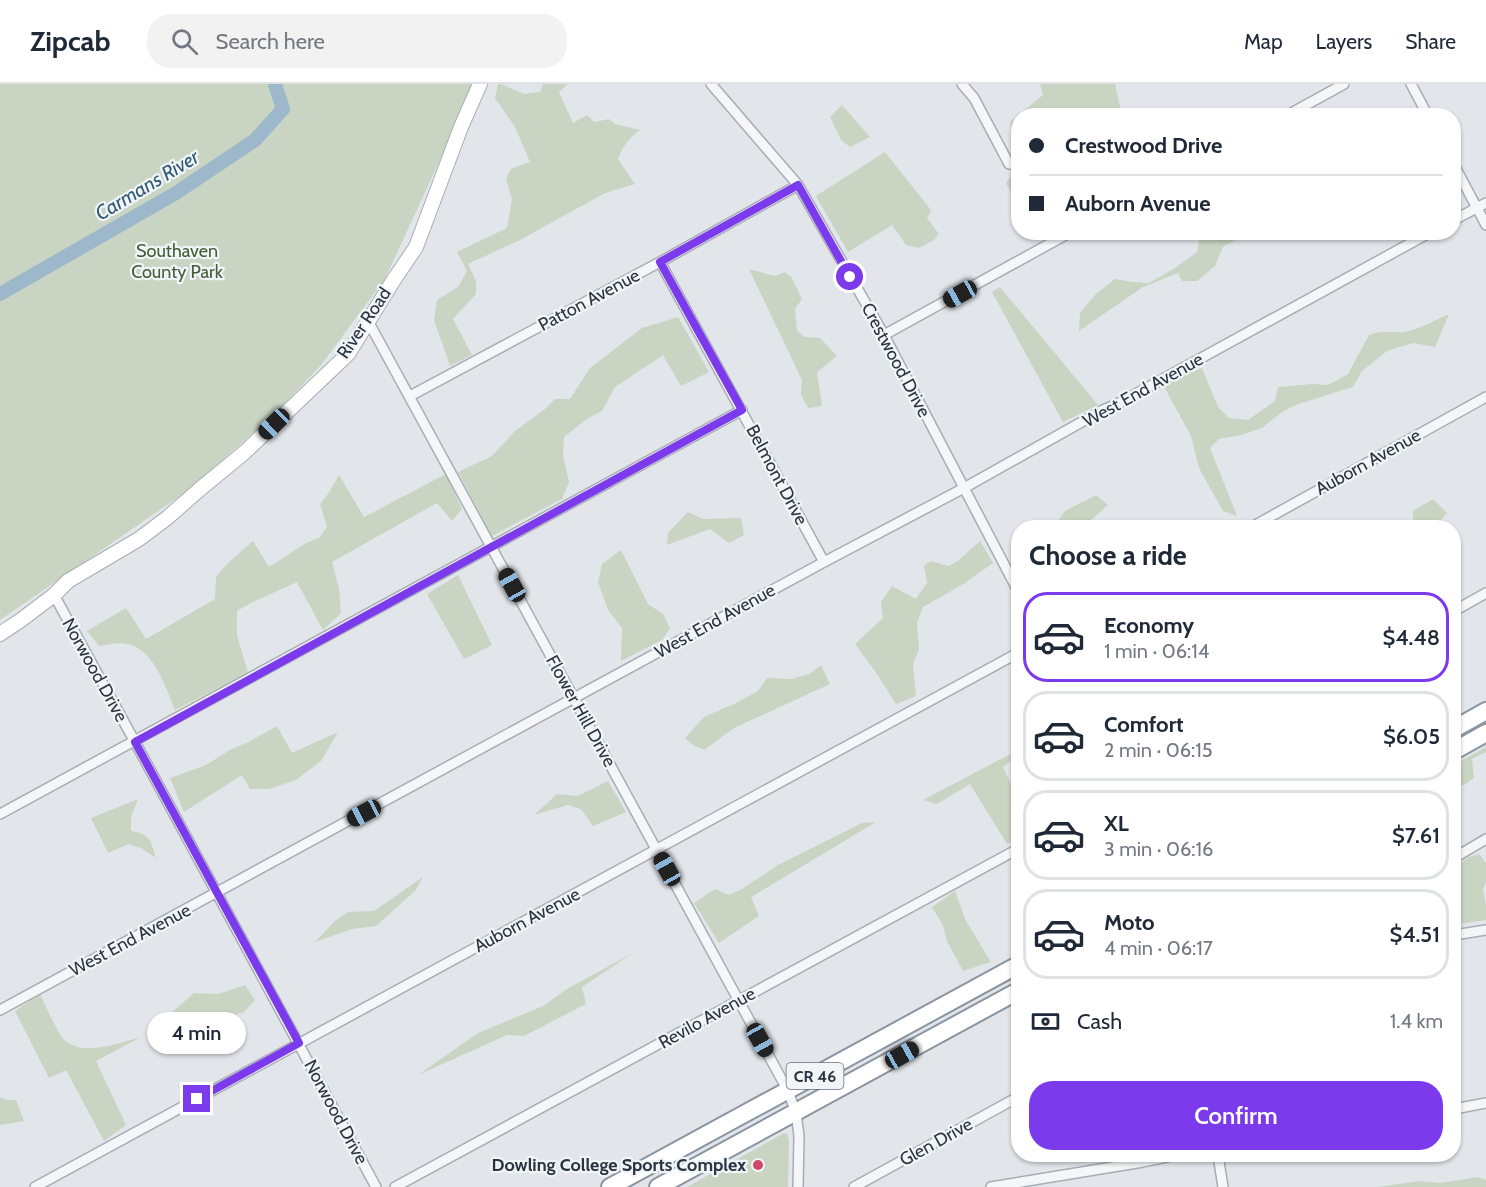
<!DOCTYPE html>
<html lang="en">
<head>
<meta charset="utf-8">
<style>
  body { margin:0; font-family:Cabin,sans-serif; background:#f2f2f3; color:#1f2937; height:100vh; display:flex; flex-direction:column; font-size:22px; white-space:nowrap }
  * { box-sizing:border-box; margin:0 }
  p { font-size:20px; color:#747a83 }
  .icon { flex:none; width:33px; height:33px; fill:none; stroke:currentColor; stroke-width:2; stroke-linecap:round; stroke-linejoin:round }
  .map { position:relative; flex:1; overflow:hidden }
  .drawer { position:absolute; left:1011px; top:436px; width:450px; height:642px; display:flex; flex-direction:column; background:#fff; border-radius:24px; box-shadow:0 2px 4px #0004 }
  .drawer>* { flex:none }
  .banner { position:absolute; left:1011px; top:24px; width:450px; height:132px; border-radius:24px; box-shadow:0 2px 4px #0004; display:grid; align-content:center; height:132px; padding:0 18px; background:#fff }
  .end { position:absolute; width:27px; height:27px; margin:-14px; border:8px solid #7c3aed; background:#fff; box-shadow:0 0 0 3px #fff }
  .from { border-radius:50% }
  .bubble { position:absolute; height:42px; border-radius:21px; background:#fff; box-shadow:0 2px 4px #0004; font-size:20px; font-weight:600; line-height:42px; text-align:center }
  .car { position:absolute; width:18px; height:36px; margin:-18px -9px; border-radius:8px; box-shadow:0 0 4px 2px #0007; background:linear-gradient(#222 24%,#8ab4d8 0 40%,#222 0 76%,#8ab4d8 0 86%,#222 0) }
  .banner b { display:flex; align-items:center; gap:21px; height:57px; font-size:22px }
  .banner b+b { border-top:2px solid #e0e1e3 }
  .banner i { width:15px; height:15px; background:#1f2937 }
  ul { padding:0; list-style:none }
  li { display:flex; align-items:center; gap:18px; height:90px; margin:0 12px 9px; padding:0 6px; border:3px solid #e0e1e3; border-radius:24px }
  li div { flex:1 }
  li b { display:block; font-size:22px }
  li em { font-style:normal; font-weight:600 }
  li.active { border-color:#7c3aed }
  li>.icon { width:54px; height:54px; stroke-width:1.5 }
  h2 { padding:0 18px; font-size:27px; line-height:72px }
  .pay { display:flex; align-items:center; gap:15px; height:66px; padding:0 18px; font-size:22px }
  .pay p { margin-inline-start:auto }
  .button { display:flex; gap:12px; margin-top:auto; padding:12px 18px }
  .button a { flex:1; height:69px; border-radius:24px; background:#7c3aed; color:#fff; font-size:24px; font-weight:600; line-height:69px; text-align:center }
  header { display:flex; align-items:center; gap:36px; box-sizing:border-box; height:84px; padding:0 30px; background:#fff; border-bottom:2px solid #e0e1e3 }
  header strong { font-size:28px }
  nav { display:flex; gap:33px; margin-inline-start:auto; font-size:21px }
  .search { width:420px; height:54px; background:#f2f2f3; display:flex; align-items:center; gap:15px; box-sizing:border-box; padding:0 21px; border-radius:24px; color:#747a83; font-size:22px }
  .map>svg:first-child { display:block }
</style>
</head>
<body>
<header>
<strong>Zipcab</strong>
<div class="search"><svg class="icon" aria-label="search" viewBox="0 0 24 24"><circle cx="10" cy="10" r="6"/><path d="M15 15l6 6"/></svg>Search here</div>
<nav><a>Map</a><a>Layers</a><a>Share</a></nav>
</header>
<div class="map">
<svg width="1486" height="1103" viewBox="0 0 1486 1103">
  <rect width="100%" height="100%" fill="#e2e6ea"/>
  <path fill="#c9d4c3" d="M0,0H475L385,195L321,281L276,329L183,410L0,536Z
    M498,0H501L524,10L540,8L543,0H568L559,8L573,39L587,31L594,38L609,35L615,40L640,46C629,54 623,62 618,75L635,100L605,109L520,156L468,180L476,197V210L453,235L472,271L450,282L434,236L437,216L458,203L467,187L457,168L507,144L512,115L506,95L511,85L530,78L515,43L495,14Z
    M1040,0H1115L1122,31L1018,32V67L1010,38L1043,11Z
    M842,21L870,53L850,63L841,56L830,33Z
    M885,68L931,126L927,134L939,150L934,156L919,164L906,161L892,141L848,168L816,112Z
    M1018,82V120L1006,99Z
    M1199,149H1250L1223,163L1215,182L1197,197H1182L1178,189L1143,203L1079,247L1080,229L1096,210L1115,195L1132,198L1149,199L1175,184L1197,168L1200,152Z
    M749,185L775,192L785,188L792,194L802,215L795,225L797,247L805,253L820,254L837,272L817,288L822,322L808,324L801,311L802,296Z
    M1000,203L1098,321L1063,338L992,208Z
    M1449,230L1435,263L1413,259L1387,267L1362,287L1353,303L1298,320L1282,328L1262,344L1241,351L1219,355L1210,364L1237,432L1223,427L1199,384L1191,352L1162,299L1202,284L1218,323L1229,334L1248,336L1275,317L1278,303L1312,300L1328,301L1348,290L1369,251C1382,246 1390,249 1403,248C1419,246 1435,236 1449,230Z
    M678,233L709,288L681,302L663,271L615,303L602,327L588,334L564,353L563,371L569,398L562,415L492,452L458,388L492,372L515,347L545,325L555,315H570L590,284L642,244Z
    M446,390L462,425L452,437L437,419L332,478L339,504L341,529L323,546L297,498L251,519L237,527V551L248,589L175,626C166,604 154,565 127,560C119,558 108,561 99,562L87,547L126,524L146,555L215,515L216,493L228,479L253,457L269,483L306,459L319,454L327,443L320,420L328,410L339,391L364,433Z
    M1096,411L1108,421L1082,444H1053L1065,427Z
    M1433,415L1447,429L1434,444H1411L1413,441V427Z
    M688,428L703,435L741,434L744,451L729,459L710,445L667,461L668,449Z
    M980,457L993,479L965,499L923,523L917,539L919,565L913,580L916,612L896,620L877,590L855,560L883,534L881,518L892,502L916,515L927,499L924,482L931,477L948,482L958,477Z
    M621,466L648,520L663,530L670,544L662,556L621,577L622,544L608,526L598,498L602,480Z
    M458,491L492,561L464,575L427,510Z
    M821,581L830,600L734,644L704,666L693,661L685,654L704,633L734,620L758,607L767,594L791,595L809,590Z
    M277,642L292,669L338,648L321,677L296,696L269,705H250L242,691L184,728L170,694L206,681L230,666L248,658Z
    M1486,663V668L1472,675L1474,694L1462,702L1455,691L1454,692V681Z
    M1018,666V672L1003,683L1018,715V755L1007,760L970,700L937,720L923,716Z
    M608,697L626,728L593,742L581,725L568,721L534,731L557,710L578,712Z
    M138,715L131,733V747C151,751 150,755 156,774L141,764L129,760L108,769L91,734Z
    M876,738L751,813L759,832L719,859L694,819L715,805L729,811L742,805L778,781L862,739Z
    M1479,770L1486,779V798L1483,805L1486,822V836L1454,841V783L1469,773Z
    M423,793L416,806L376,842L352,845L315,858L335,837L348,828L374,827Z
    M955,807L966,837L991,878L963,887L947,857L943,841L932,823Z
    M633,869L582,903L586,920L524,952L507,951L418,991L478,949L543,922L567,905Z
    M245,901L255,916L244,928L205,941L193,929L161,938L194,909L218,910Z
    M40,910C44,919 59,951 64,956C84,973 119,959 141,953L96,977L126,1041L104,1057L66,986L49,994L15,927Z
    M0,1013L7,1016H16L24,1037L0,1041Z
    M784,1049L788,1051L789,1058L788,1103H687Z
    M1478,1093L1486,1096V1103H1377L1421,1097L1440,1099Z"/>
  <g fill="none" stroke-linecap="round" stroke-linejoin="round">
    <path stroke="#9db8ca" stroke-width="14" d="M0,210L176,109L255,56L283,25L275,0"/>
    <defs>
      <path id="street" d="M711,0L798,101L806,115L884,251L1018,507
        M962,0L974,14L1009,80
        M1411,0L1428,32
        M1286,32L1344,0
        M1454,81L1486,141
        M1454,136L1486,119
        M660,178L824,478
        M368,237L788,1007L796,1029L799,1052L798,1103
        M884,251L1071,148
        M410,312L660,178L798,101
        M1250,444L1486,313
        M54,511L135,658L376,1103
        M1454,527L1486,509
        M0,730L742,326
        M1454,774L1486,755
        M1454,851L1486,846
        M0,926L824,478L964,404L1103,326L1121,318L1431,148
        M1454,1025L1486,1019
        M1218,1071L1223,1103
        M35,1103L1018,569
        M395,1103L1018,765
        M854,1103L1018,1013
        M991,1103L1143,1078L1176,1071"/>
      <path id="secondary" d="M0,550L21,536L54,511L68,497L139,455L167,434L200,405L245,368L348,270L393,197L416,163L461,43L480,0"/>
      <path id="highway" d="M1454,645L1486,627
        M1454,667L1486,649
        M610,1103L1018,881
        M658,1103L1018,907"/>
    </defs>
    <use href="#street" stroke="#a7adb4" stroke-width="12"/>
    <use href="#secondary" stroke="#a7adb4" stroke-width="16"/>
    <use href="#highway" stroke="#8995a1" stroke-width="20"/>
    <use href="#street" stroke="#f4f6f8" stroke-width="9"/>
    <use href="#secondary" stroke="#fff" stroke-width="14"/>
    <use href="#highway" stroke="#fff" stroke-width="16"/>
  </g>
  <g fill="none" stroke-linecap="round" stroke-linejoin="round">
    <path stroke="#7c3aed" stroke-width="8" d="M197,1015L299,959L135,658L742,326L660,178L798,101L850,193"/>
  </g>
  <circle fill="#cf476b" stroke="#f1f5f7" stroke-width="2" cx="758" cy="1081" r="6"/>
  <g text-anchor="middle" stroke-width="4.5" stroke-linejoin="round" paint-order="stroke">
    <rect fill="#f1f5f7" stroke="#666f78" stroke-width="1.5" x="786.5" y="979" width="57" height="26" rx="4.5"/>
    <g font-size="16" font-weight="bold" fill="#2a3542">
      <text x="815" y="998">CR 46</text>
    </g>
    <g font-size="18" fill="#435e37" stroke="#f1f5f7">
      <text x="177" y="173">Southaven<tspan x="177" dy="21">County Park</tspan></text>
    </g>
    <g font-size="18" fill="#2a3542" stroke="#f1f5f7">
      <text transform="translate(589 216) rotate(-28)" y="6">Patton Avenue</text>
      <text transform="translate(364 239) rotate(-56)" y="6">River Road</text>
      <text transform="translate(896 276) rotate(62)" y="6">Crestwood Drive</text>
      <text transform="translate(1143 306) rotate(-29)" y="6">West End Avenue</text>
      <text transform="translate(1368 378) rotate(-29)" y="6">Auborn Avenue</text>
      <text transform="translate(777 391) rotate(62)" y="6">Belmont Drive</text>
      <text transform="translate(715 537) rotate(-29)" y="6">West End Avenue</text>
      <text transform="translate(95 586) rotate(61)" y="6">Norwood Drive</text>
      <text transform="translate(581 627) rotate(61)" y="6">Flower Hill Drive</text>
      <text transform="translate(527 836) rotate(-28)" y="6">Auborn Avenue</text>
      <text transform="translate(130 856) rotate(-28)" y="6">West End Avenue</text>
      <text transform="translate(707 934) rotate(-29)" y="6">Revilo Avenue</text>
      <text transform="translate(336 1028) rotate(62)" y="6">Norwood Drive</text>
      <text transform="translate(936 1058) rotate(-29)" y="6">Glen Drive</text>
    </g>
    <g font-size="18" font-weight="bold" fill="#2a3542" stroke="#f1f5f7" text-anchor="end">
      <text x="746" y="1087">Dowling College Sports Complex</text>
    </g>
    <g font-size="20" font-style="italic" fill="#335976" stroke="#f1f5f7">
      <text transform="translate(147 101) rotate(-31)" y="7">Carmans River</text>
    </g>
  </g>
</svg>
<i class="end from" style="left:850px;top:193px"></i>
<i class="end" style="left:197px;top:1015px"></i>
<div class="bubble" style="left:147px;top:928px;width:99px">4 min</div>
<i class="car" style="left:960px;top:210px;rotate:241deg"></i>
<i class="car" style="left:274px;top:340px;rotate:226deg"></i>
<i class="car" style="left:512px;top:501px;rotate:331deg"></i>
<i class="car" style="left:364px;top:729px;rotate:242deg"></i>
<i class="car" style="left:667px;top:785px;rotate:331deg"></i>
<i class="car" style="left:760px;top:956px;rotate:151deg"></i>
<i class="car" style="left:902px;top:971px;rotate:61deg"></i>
<div class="banner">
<b><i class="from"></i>Crestwood Drive</b>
<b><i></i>Auborn Avenue</b>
</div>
<section class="drawer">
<h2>Choose a ride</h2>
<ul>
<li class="active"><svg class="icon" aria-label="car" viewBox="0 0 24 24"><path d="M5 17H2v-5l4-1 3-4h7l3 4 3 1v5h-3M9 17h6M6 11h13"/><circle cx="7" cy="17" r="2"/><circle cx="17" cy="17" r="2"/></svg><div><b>Economy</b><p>1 min · 06:14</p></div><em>$4.48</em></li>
<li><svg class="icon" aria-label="car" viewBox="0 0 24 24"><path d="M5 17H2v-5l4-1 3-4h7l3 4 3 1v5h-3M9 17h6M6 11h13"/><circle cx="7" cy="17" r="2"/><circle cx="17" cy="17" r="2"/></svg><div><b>Comfort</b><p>2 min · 06:15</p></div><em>$6.05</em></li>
<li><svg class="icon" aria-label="car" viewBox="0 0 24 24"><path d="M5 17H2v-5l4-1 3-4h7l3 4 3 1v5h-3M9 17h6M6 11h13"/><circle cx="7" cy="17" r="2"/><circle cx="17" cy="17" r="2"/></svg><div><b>XL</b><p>3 min · 06:16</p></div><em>$7.61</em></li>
<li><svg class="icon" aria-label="car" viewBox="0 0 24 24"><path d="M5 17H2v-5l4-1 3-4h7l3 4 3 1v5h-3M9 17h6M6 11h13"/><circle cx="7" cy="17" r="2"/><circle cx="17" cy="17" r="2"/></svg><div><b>Moto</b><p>4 min · 06:17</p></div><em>$4.51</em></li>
</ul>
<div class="pay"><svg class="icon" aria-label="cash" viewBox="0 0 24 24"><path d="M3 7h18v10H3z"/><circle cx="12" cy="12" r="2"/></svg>Cash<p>1.4 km</p></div>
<div class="button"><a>Confirm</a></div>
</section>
</div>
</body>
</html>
